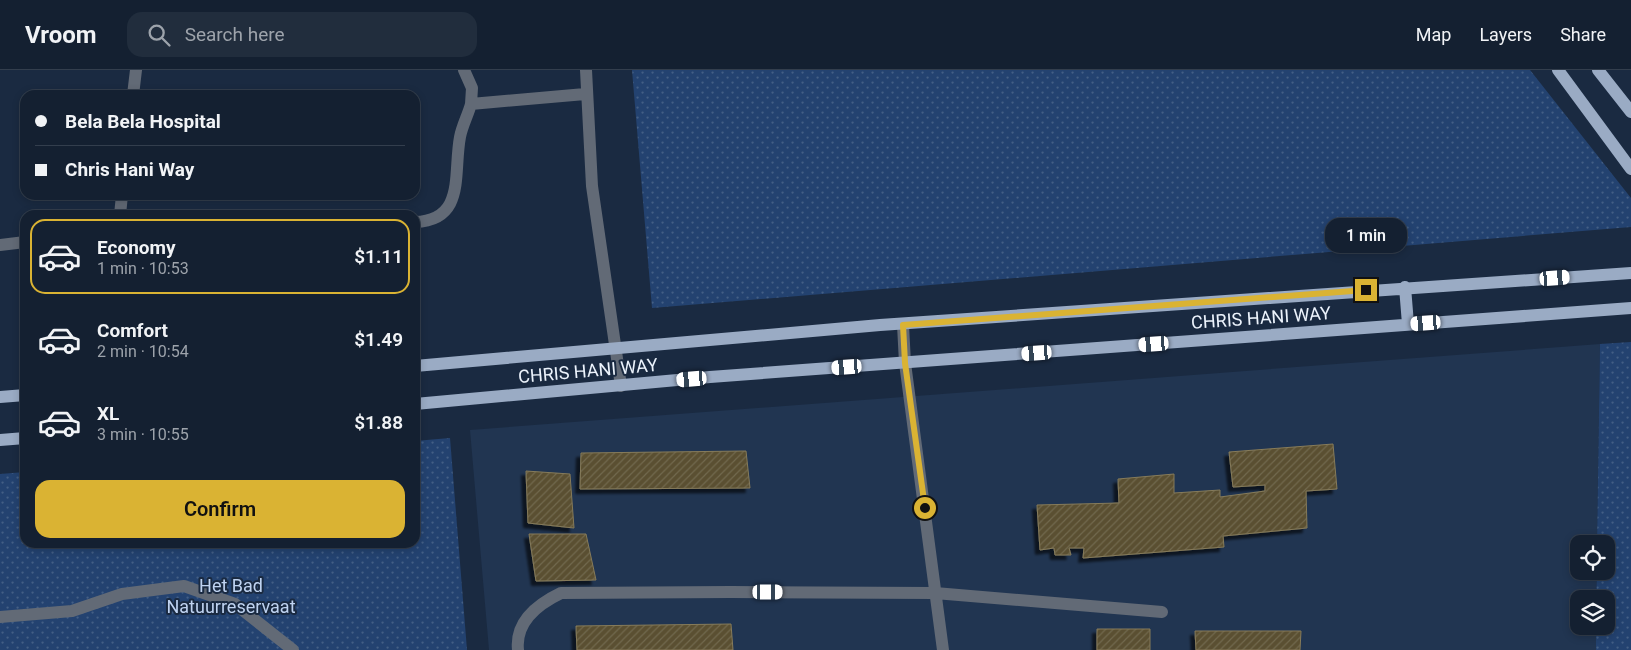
<!DOCTYPE html>
<html lang="en">
<head>
<meta charset="utf-8">
<style>
  body { margin:0; font-family:Roboto,sans-serif; background:#212d3d; color:#f1f3f6; height:100vh; display:flex; flex-direction:column; font-size:19px; white-space:nowrap }
  * { box-sizing:border-box; margin:0 }
  p { font-size:16px; color:#9da3ab }
  .icon { flex:none; width:28px; height:28px; fill:none; stroke:currentColor; stroke-width:2; stroke-linecap:round; stroke-linejoin:round }
  .map { position:relative; flex:1; overflow:hidden }
  .side { position:absolute; left:20px; top:140px; width:400px; height:338px; display:flex; flex-direction:column; background:#142031; border-radius:15px; box-shadow:0 2px 8px #0003,0 0 0 1px #333e4d }
  .side>* { flex:none }
  .banner { position:absolute; left:20px; top:20px; width:400px; height:110px; border-radius:15px; box-shadow:0 2px 8px #0003,0 0 0 1px #333e4d; display:grid; align-content:center; height:110px; padding:0 15px; background:#142031 }
  .controls { position:absolute; left:1570px; top:465px; display:grid; gap:10px }
  .controls a { display:grid; place-items:center; width:45px; height:45px; border-radius:10px; background:#142031; box-shadow:0 2px 8px #0003,0 0 0 1px #333e4d; font-size:25px }
  .end { position:absolute; width:22px; height:22px; margin:-11px; border:6px solid #dab333; background:#111; box-shadow:0 0 0 2px #111 }
  .from { border-radius:50% }
  .bubble { position:absolute; height:35px; border-radius:15px; background:#142031; box-shadow:0 2px 8px #0003,0 0 0 1px #333e4d; font-size:16px; font-weight:600; line-height:35px; text-align:center }
  .car { position:absolute; width:15px; height:30px; margin:-15px -8px; border-radius:6px; box-shadow:0 0 4px 1px #0007; background:linear-gradient(#fff 24%,#345 0 40%,#fff 0 76%,#345 0 86%,#fff 0) }
  .banner b { display:flex; align-items:center; gap:18px; height:48px; font-size:19px }
  .banner b+b { border-top:1px solid #333e4d }
  .banner i { width:12px; height:12px; background:#f1f3f6 }
  ul { padding:9px 0 0; list-style:none }
  li { display:flex; align-items:center; gap:15px; height:75px; margin:0 10px 8px; padding:0 5px; border:2px solid transparent; border-radius:15px }
  li div { flex:1 }
  li b { display:block; font-size:19px }
  li em { font-style:normal; font-weight:600 }
  li.selected { border-color:#dab333 }
  li>.icon { width:45px; height:45px; stroke-width:1.5 }
  .cta { display:flex; gap:10px; margin-top:auto; padding:10px 15px }
  .cta a { flex:1; height:58px; border-radius:15px; background:#dab333; color:#111; font-size:20px; font-weight:600; line-height:58px; text-align:center }
  header { display:flex; align-items:center; gap:30px; box-sizing:border-box; height:70px; padding:0 25px; background:#142031; border-bottom:1px solid #333e4d }
  header strong { font-size:24px }
  nav { display:flex; gap:28px; margin-inline-start:auto; font-size:18px }
  .search { width:350px; height:45px; background:#212d3d; display:flex; align-items:center; gap:12px; box-sizing:border-box; padding:0 18px; border-radius:15px; color:#9da3ab; font-size:19px }
  .map>svg:first-child { display:block }
</style>
</head>
<body>
<header>
<strong>Vroom</strong>
<div class="search"><svg class="icon" aria-label="search" viewBox="0 0 24 24"><circle cx="10" cy="10" r="6"/><path d="M15 15l6 6"/></svg>Search here</div>
<nav><a>Map</a><a>Layers</a><a>Share</a></nav>
</header>
<div class="map">
<svg width="1631" height="580" viewBox="0 0 1631 580">
  <defs>
    <pattern id="grass-dots" width="8" height="8" patternUnits="userSpaceOnUse" patternTransform="scale(1.25)"><rect width="8" height="8" fill="#234270"/><path d="M2 2h.1M6 6h.1" fill="none" stroke="#435e85" stroke-width="1.8" stroke-linecap="round"/></pattern>
    <pattern id="building-hatch" width="6" height="6" patternUnits="userSpaceOnUse" patternTransform="scale(1.25)"><rect width="6" height="6" fill="#5a4f30"/><path d="M-1 1l2-2M0 6l6-6M5 7l2-2" fill="none" stroke="#72694f"/></pattern>
    <filter id="shadow"><feDropShadow dx="-4.5" dy="4.5" stdDeviation="1" flood-color="#0009"/></filter>
  </defs>
  <rect width="100%" height="100%" fill="#1a2a41"/>
  <path fill="#213551" d="M1600,274L1597,474H1579V501H1597L1596,529H1579V556H1596V580H489L470,360Z"/>
  <path fill="url(#grass-dots)" d="M632,0H1530L1631,128V157L652,238Z
    M1631,272V580H1596V556H1606V529H1596L1597,501H1606V474H1597L1600,274Z
    M450,368L467,580H0V404L25,402V472H415V371Z"/>
  <path fill="url(#building-hatch)" stroke="#867b5a" filter="url(#shadow)" d="M1333,374L1337,419L1306,421L1307,458L1223,466L1224,477L1083,488L1084,478H1069L1071,485H1055L1054,478L1040,480L1037,435L1119,433L1118,409L1174,404V423L1220,420V427L1265,421V415L1233,417L1229,382Z
    M746,381L750,418L580,419L581,383Z
    M526,401L570,404L574,458L528,453Z
    M529,464H586L596,510L536,511Z
    M731,554L733,580H577L576,556Z
    M1097,559H1150V580H1097Z
    M1195,561H1301L1300,580H1196Z"/>
  <g fill="none" stroke-linecap="round" stroke-linejoin="round">
    <path stroke="#626a76" stroke-width="12" d="M464,0L472,18L471,34
      M586,0L592,116L621,316
      M133,25L136,0
      M120,145L122,125
      M415,152C466,150 453,104 460,67C462,56 468,45 471,34L585,24
      M0,175L25,172
      M903,255L905,293L943,580
      M0,547L72,541L122,524L184,516L235,534L293,580
      M518,580C515,552 538,534 561,523L731,522L935,523L1162,542"/>
    <path stroke="#9aabc4" stroke-width="12" d="M1558,0L1631,99
      M1598,0L1631,42
      M1405,217L1408,254
      M415,296L880,255L1631,203
      M0,327L25,325
      M415,334L710,307L1631,238
      M0,370L25,368"/>
  </g>
  <g fill="none" stroke-linecap="round" stroke-linejoin="round">
    <path stroke="#dab333" stroke-width="6" d="M925,438L905,293L903,255L1366,220"/>
  </g>
  <g text-anchor="middle" stroke-width="4" stroke-linejoin="round" paint-order="stroke">
    <g font-size="18" fill="#ecf3fc" stroke="#1a2a41">
      <text transform="translate(1261 248) rotate(-4)" y="6">CHRIS HANI WAY</text>
      <text transform="translate(588 301) rotate(-5)" y="6">CHRIS HANI WAY</text>
    </g>
    <g font-size="18" fill="#bfd3f1" stroke="#1a2a41">
      <text x="231" y="522">Het Bad<tspan x="231" dy="21">Natuurreservaat</tspan></text>
    </g>
  </g>
</svg>
<div class="controls">
<a><svg class="icon" aria-label="locate" viewBox="0 0 24 24"><circle cx="12" cy="12" r="6"/><path d="M12 2v4M12 18v4M2 12h4M18 12h4"/></svg></a>
<a><svg class="icon" aria-label="layers" viewBox="0 0 24 24"><path d="M12 4l9 5-9 5-9-5zM3 14l9 5 9-5"/></svg></a>
</div>
<i class="end from" style="left:925px;top:438px"></i>
<i class="end" style="left:1366px;top:220px"></i>
<div class="bubble" style="left:1325px;top:148px;width:82px">1 min</div>
<i class="car" style="left:1555px;top:208px;rotate:86deg"></i>
<i class="car" style="left:1426px;top:253px;rotate:266deg"></i>
<i class="car" style="left:1154px;top:274px;rotate:266deg"></i>
<i class="car" style="left:1037px;top:283px;rotate:266deg"></i>
<i class="car" style="left:847px;top:297px;rotate:266deg"></i>
<i class="car" style="left:692px;top:309px;rotate:265deg"></i>
<i class="car" style="left:768px;top:522px;rotate:90deg"></i>
<div class="banner">
<b><i class="from"></i>Bela Bela Hospital</b>
<b><i></i>Chris Hani Way</b>
</div>
<section class="side">
<ul>
<li class="selected"><svg class="icon" aria-label="car" viewBox="0 0 24 24"><path d="M5 17H2v-5l4-1 3-4h7l3 4 3 1v5h-3M9 17h6M6 11h13"/><circle cx="7" cy="17" r="2"/><circle cx="17" cy="17" r="2"/></svg><div><b>Economy</b><p>1 min · 10:53</p></div><em>$1.11</em></li>
<li><svg class="icon" aria-label="car" viewBox="0 0 24 24"><path d="M5 17H2v-5l4-1 3-4h7l3 4 3 1v5h-3M9 17h6M6 11h13"/><circle cx="7" cy="17" r="2"/><circle cx="17" cy="17" r="2"/></svg><div><b>Comfort</b><p>2 min · 10:54</p></div><em>$1.49</em></li>
<li><svg class="icon" aria-label="car" viewBox="0 0 24 24"><path d="M5 17H2v-5l4-1 3-4h7l3 4 3 1v5h-3M9 17h6M6 11h13"/><circle cx="7" cy="17" r="2"/><circle cx="17" cy="17" r="2"/></svg><div><b>XL</b><p>3 min · 10:55</p></div><em>$1.88</em></li>
</ul>
<div class="cta"><a>Confirm</a></div>
</section>
</div>
</body>
</html>
